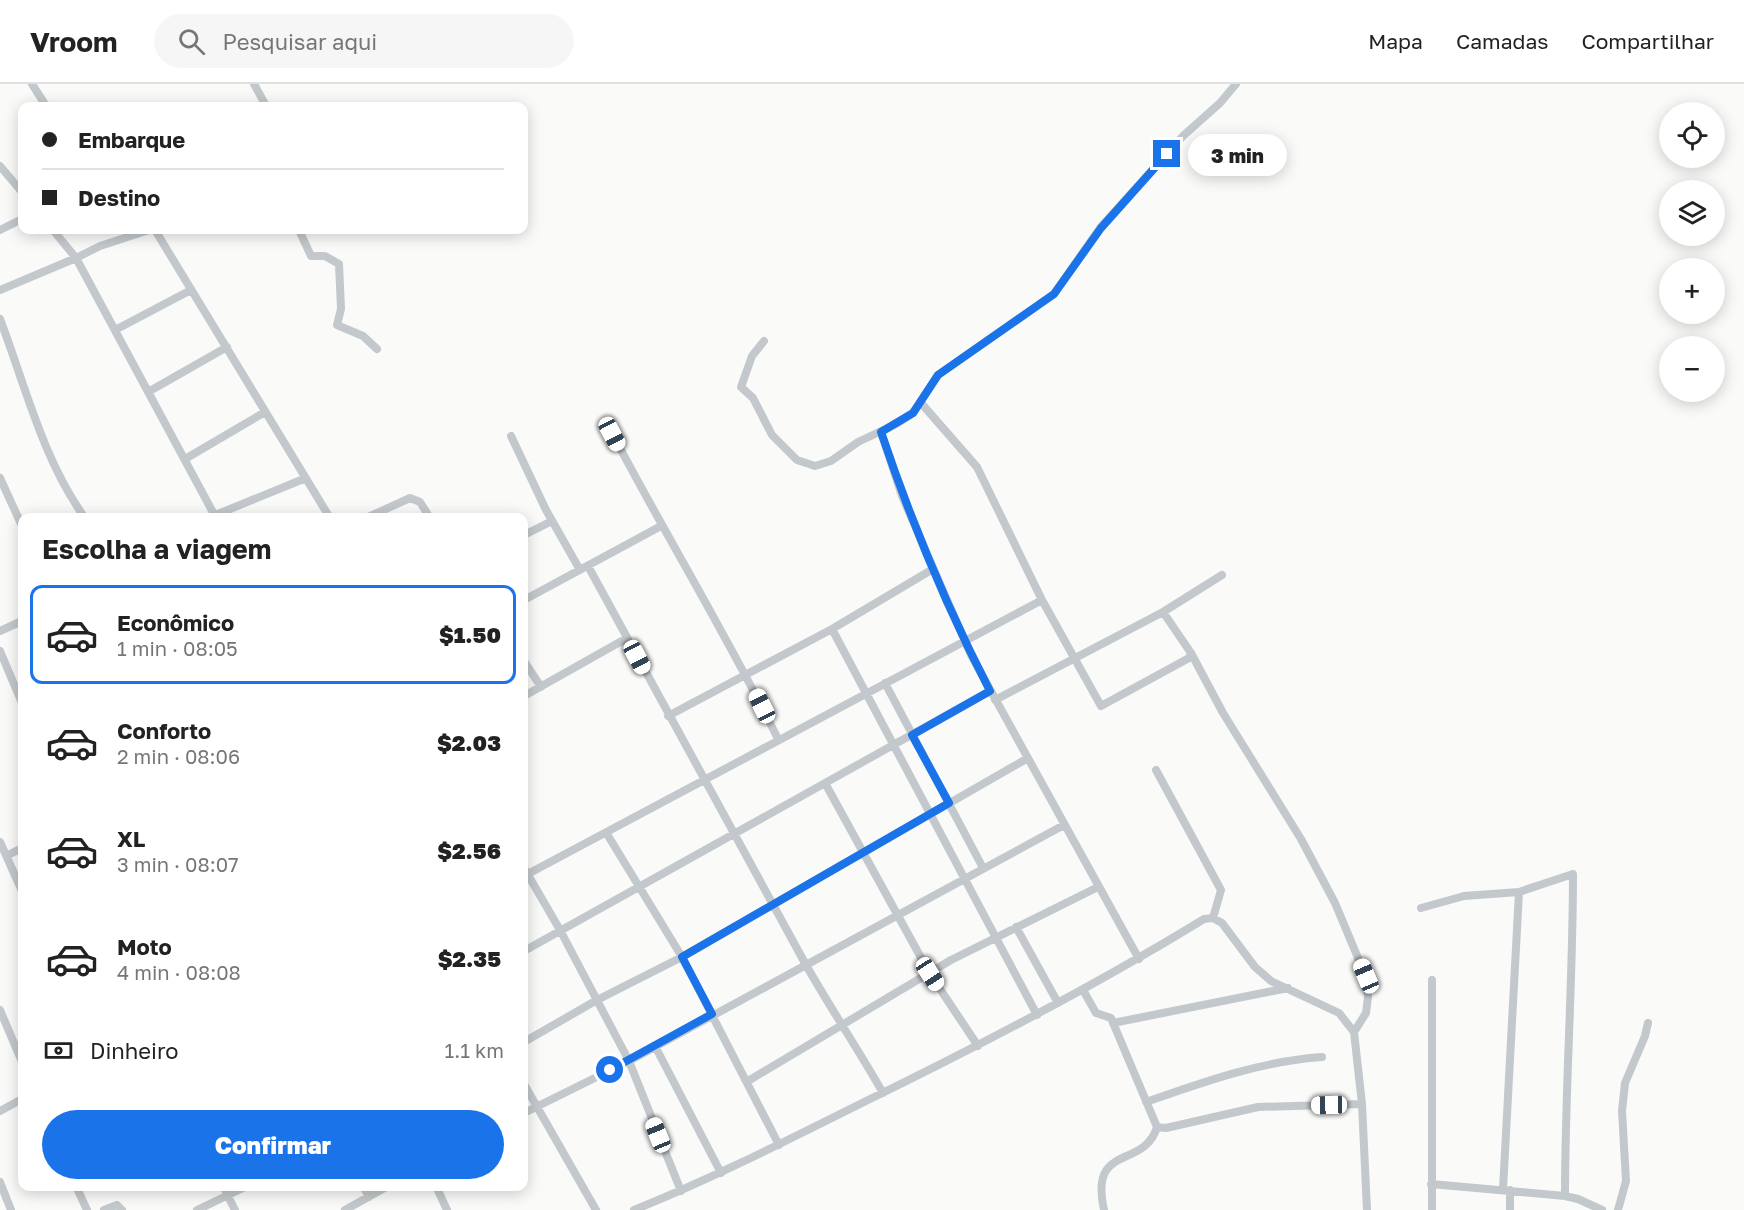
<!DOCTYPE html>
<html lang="pt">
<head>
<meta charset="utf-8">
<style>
  body { margin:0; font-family:"Golos Text",sans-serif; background:#f6f6f6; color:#222; height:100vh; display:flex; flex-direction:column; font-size:22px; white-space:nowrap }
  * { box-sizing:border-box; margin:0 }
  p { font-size:20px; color:#767676 }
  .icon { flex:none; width:33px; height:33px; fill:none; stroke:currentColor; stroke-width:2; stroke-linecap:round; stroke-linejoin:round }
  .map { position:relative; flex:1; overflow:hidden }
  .side { position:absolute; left:18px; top:429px; width:510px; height:678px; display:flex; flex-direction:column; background:#fff; border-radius:12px; box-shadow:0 3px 15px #0003 }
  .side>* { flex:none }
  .top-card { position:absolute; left:18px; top:18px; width:510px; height:132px; border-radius:12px; box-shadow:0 3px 15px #0003; display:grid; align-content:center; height:132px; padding:0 24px; background:#fff }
  .fabs { position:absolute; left:1659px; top:18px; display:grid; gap:12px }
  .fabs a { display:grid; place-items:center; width:66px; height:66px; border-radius:50%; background:#fff; box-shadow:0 3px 15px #0003; font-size:30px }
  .end { position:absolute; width:27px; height:27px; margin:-14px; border:8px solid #1a73e8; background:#fff; box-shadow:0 0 0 3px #fff }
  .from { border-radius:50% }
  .bubble { position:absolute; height:42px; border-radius:21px; background:#fff; box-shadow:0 3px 15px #0003; font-size:20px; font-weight:800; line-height:42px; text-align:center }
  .car { position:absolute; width:18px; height:36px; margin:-18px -9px; border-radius:8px; box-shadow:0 0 4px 2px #0007; background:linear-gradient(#fff 24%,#345 0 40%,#fff 0 76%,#345 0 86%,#fff 0) }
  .top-card b { display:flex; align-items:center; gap:21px; height:57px; font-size:22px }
  .top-card b+b { border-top:2px solid #e0e0e0 }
  .top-card i { width:15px; height:15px; background:#222 }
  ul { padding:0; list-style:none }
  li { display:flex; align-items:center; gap:18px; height:99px; margin:0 12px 9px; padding:0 12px; border:3px solid transparent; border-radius:12px }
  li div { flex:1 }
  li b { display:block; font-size:22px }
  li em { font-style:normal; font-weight:800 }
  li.on { border-color:#1a73e8 }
  li>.icon { width:54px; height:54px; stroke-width:1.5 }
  h2 { padding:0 24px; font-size:27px; line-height:72px }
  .pay { display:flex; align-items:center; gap:15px; height:66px; padding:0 24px; font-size:22px }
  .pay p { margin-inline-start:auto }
  .cta { display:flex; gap:12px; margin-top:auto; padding:12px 24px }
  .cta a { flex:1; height:69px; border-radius:36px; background:#1a73e8; color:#fff; font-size:24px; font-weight:800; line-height:69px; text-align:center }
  header { display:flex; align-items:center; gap:36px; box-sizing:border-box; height:84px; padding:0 30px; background:#fff; border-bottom:2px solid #e0e0e0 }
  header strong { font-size:28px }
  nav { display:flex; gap:33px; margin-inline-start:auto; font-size:21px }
  .search { width:420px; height:54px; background:#f6f6f6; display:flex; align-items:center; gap:15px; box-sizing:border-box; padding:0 21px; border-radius:33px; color:#767676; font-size:22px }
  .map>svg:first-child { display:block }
</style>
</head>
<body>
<header>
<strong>Vroom</strong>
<div class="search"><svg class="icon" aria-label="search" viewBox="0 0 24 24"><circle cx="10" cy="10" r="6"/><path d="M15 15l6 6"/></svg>Pesquisar aqui</div>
<nav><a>Mapa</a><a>Camadas</a><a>Compartilhar</a></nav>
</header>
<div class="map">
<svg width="1744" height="1126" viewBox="0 0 1744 1126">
  <rect width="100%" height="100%" fill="#fafaf8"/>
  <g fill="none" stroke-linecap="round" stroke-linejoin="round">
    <path stroke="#c3c8cc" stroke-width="8" d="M32,0L46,22
      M254,0L266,22
      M0,82L22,108
      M0,146L22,135
      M53,146L76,174L100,162L149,146
      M155,146L330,434
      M299,146L311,172H325L339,180L341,225L337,241L363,252L377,265
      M0,206L76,174L216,434
      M0,235C25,301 43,376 85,434
      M115,246L191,206
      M764,257L752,272L741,303L753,314L772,351L797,376L815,382L831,377L858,358L898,339L913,329L938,291L1054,210L1100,144L1183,52L1220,19L1236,0
      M148,308L227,263
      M921,319L977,383L1042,516L1101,622L1189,574L1191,569L1163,528
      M881,348L902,412L971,571L1139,875
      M612,349C666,452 727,551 778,655
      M511,352L546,426L580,486
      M185,375L265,328
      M0,394L22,442
      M208,434L306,394
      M366,434L410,414L420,418L430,434
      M524,451L552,437
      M588,482L806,881C831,925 858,965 883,1009
      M524,516L661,442
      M832,545L1037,931
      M0,547L22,537
      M0,567L22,619
      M1191,569L1223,629L1301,755L1335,819L1366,893L1368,913L1366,929L1354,948
      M524,577L541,603
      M885,599L983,784
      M524,612L627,554
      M995,616L1163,528L1222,491
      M668,632L832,545L933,485
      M1156,686L1221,806L1213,834
      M825,699L930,890L978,962
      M607,750L682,873L779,1061
      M0,758L22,807
      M8,771L22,764
      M524,784L560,846L629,977L681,1107
      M524,792L1042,516
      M1421,824L1464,812L1519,808L1573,790C1573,898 1565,1005 1565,1112
      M1016,843L1058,919
      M524,867L990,607
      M1083,906L1096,929L1111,934L1157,1043C1144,1086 1089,1058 1104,1126
      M0,926L22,978
      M1113,939L1288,904
      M524,958L597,916L682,873L1028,674
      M655,962L721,1089
      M748,997L951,876L1098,803
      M524,1000L596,1126
      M1146,1018C1203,998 1262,977 1322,973
      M0,1027L22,1015
      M524,1029L629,977L1064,741
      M1157,1043L1166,1044L1258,1023L1362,1020
      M0,1098L11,1126
      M1431,1100L1565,1112L1578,1115L1602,1126
      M76,1102L87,1126
      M223,1102L235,1126
      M363,1102L369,1113
      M436,1102L447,1126
      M1503,1105L1519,808
      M104,1126L117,1121L122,1126
      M197,1126L247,1102
      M345,1126L388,1102
      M634,1126C711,1095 786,1057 860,1020C977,963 1093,903 1204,835L1213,834L1222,839L1255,883L1271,897L1339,929L1354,948L1362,1020L1367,1126
      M1432,1126V896
      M1510,1126V1106
      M1618,1126L1626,1097L1622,1027L1625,999L1645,952L1648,939"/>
  </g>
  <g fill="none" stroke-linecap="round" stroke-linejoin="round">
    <path stroke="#1a73e8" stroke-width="8" d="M610,986L712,930L682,873L949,719L912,651L990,607C947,524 911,437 881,348L913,329L938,291L1054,210L1101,144L1167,70"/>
  </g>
</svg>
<div class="fabs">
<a><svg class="icon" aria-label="locate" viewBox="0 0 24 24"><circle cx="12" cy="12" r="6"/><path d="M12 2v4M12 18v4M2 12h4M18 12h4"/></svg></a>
<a><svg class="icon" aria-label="layers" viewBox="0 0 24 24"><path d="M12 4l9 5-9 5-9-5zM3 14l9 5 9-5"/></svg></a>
<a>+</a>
<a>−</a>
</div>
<i class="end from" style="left:610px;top:986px"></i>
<i class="end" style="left:1167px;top:70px"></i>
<div class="bubble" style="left:1188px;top:50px;width:99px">3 min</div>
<i class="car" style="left:612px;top:350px;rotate:152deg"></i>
<i class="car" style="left:637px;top:573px;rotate:152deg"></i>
<i class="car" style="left:762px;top:622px;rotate:334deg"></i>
<i class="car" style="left:930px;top:890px;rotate:147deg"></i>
<i class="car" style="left:1366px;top:892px;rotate:337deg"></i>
<i class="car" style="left:1329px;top:1021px;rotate:269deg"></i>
<i class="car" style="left:658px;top:1051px;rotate:338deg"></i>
<div class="top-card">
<b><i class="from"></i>Embarque</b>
<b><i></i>Destino</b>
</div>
<section class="side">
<h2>Escolha a viagem</h2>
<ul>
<li class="on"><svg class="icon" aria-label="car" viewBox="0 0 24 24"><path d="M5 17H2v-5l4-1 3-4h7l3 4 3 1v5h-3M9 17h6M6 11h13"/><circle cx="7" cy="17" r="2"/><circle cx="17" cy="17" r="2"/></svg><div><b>Econômico</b><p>1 min · 08:05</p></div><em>$1.50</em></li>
<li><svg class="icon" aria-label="car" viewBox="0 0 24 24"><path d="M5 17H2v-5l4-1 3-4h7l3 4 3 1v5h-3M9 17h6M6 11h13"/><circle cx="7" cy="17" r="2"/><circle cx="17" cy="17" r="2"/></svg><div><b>Conforto</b><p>2 min · 08:06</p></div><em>$2.03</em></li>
<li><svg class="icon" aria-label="car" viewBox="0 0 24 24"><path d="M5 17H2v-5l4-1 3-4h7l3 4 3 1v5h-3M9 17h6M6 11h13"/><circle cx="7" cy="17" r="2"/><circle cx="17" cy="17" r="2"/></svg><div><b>XL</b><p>3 min · 08:07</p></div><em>$2.56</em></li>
<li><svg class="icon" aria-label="car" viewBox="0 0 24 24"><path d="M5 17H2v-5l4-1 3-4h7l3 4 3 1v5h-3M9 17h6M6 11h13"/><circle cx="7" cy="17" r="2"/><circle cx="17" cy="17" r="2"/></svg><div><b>Moto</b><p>4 min · 08:08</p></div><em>$2.35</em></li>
</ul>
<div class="pay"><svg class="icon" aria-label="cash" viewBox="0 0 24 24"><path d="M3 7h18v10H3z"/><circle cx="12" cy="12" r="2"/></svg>Dinheiro<p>1.1 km</p></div>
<div class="cta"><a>Confirmar</a></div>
</section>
</div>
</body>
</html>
